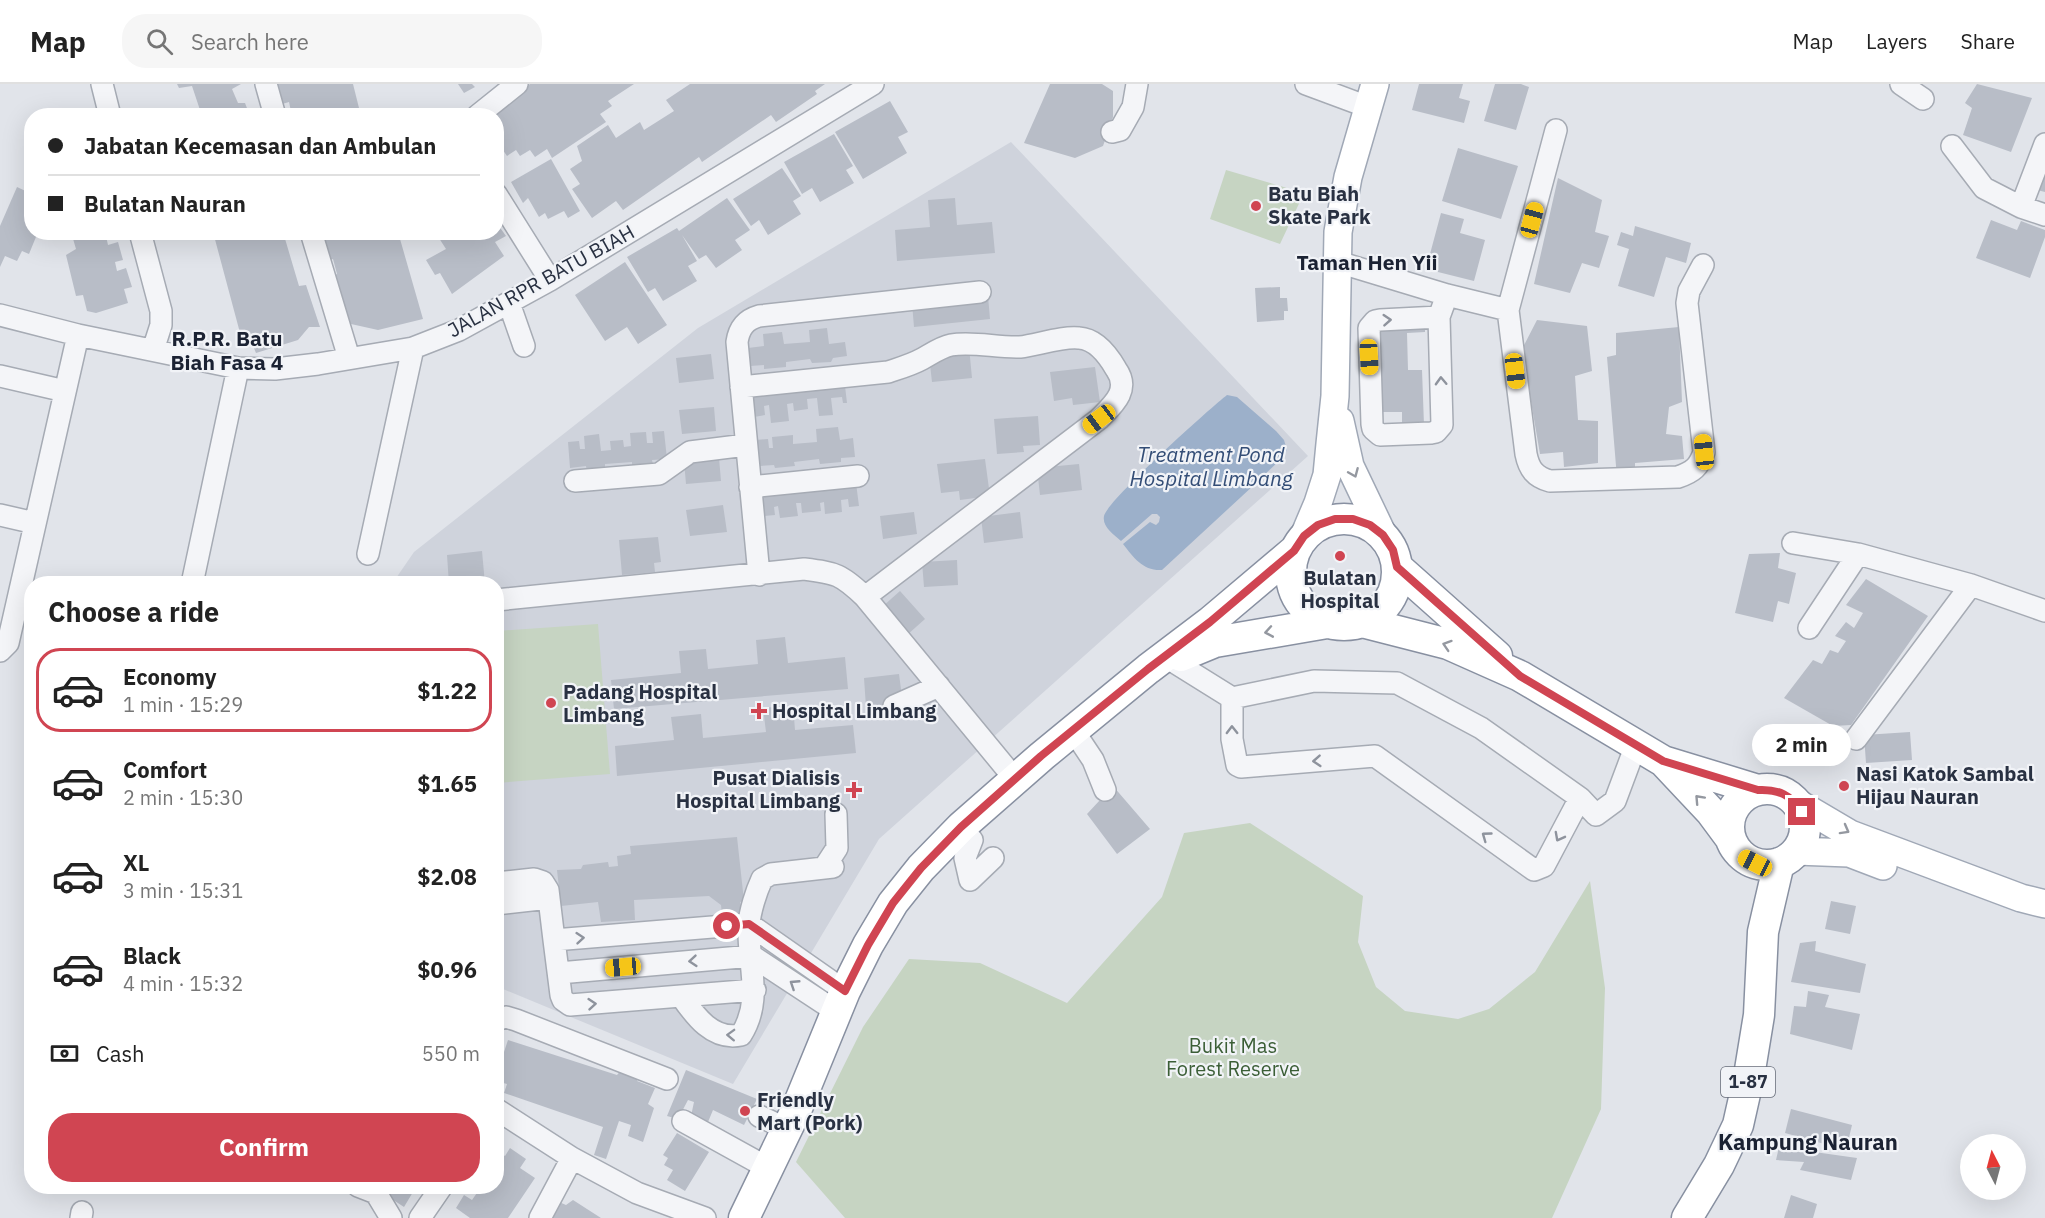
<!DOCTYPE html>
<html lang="en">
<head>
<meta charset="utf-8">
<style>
  body { margin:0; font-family:"IBM Plex Sans",sans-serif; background:#f6f6f6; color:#222; height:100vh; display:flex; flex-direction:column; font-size:22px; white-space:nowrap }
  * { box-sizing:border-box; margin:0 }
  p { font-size:20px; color:#767676 }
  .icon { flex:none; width:33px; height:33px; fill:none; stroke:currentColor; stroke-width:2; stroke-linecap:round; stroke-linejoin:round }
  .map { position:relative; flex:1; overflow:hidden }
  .drawer { position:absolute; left:24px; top:492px; width:480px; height:618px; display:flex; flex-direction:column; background:#fff; border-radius:24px; box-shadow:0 6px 24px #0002 }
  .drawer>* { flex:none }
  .top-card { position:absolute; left:24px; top:24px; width:480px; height:132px; border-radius:24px; box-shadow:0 6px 24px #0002; display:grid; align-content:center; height:132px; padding:0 24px; background:#fff }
  .needle { width:39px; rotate:354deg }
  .controls { position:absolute; left:1960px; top:1050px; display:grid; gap:12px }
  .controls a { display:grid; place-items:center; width:66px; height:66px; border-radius:50%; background:#fff; box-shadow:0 6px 24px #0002; font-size:30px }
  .end { position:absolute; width:27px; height:27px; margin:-14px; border:8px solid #d04552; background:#fff; box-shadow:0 0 0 3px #fff }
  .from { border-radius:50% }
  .bubble { position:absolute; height:42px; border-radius:21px; background:#fff; box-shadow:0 6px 24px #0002; font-size:20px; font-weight:700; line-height:42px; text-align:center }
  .car { position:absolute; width:18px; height:36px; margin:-18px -9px; border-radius:8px; box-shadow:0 0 4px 2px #0007; background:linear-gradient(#f5c518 24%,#345 0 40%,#f5c518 0 76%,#345 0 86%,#f5c518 0) }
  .top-card b { display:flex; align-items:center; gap:21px; height:57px; font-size:22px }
  .top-card b+b { border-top:2px solid #e0e0e0 }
  .top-card i { width:15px; height:15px; background:#222 }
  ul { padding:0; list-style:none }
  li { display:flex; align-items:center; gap:18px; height:84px; margin:0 12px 9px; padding:0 12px; border:3px solid transparent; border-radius:24px }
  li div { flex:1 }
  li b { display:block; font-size:22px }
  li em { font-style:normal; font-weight:700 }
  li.current { border-color:#d04552 }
  li>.icon { width:54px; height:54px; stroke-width:1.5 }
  h2 { padding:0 24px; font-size:27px; line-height:72px }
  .pay { display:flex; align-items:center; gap:15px; height:66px; padding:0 24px; font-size:22px }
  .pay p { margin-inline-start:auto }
  .button { display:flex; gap:12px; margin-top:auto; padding:12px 24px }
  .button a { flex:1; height:69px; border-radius:24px; background:#d04552; color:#fff; font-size:24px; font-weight:700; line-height:69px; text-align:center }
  header { display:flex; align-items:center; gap:36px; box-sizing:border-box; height:84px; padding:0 30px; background:#fff; border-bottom:2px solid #e0e0e0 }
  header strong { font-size:28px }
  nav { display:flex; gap:33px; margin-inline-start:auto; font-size:21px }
  .search { width:420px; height:54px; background:#f6f6f6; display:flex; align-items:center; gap:15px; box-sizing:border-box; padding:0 21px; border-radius:24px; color:#767676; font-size:22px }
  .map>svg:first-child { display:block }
</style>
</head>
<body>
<header>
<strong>Map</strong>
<div class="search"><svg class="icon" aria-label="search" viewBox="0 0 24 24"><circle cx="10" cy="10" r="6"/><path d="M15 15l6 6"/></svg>Search here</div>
<nav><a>Map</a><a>Layers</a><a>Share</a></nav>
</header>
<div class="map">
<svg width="2045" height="1134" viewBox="0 0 2045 1134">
  <rect width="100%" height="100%" fill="#e1e4ea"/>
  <path fill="#cfd3dc" d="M1011,58L1308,372L879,755L733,1000L503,905L497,897L496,500H392L414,468L698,244Z"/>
  <path fill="#c6d4c2" d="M1226,86L1304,109L1280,160L1210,135Z
    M598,540L610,690L497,699V547Z
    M1250,739L1363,812L1358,858L1376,903L1405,927L1458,935L1489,925L1535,888L1590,797L1605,904L1601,1025L1552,1134H845L796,1078L863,943L909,875L980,879L1067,919L1162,813L1184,749Z"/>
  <path fill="#9cb0ca" d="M1227,311L1237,313L1276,347L1284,356L1287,366L1283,373L1254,401L1162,486C1143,487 1134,474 1123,460L1150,438L1156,441L1159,438L1160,433L1157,430H1152L1121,457C1113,450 1102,443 1104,432C1107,417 1209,325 1227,311Z"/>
  <path fill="#b8bdc7" d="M177,0H241L232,5L238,19H245L250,32H202L192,2L179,4Z
    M273,0H353L361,32H292L289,18L279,21Z
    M458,0H472L475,3L464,9Z
    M530,0H634L608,17L612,22L600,30L606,38L552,74L547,65L535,73L530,66L520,72L516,66L507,72L496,56V32H489L488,29Z
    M690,0H825L815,7L817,10L776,38L771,31L702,78L699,73L623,126L616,117L592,134L572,105L580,100L570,85L582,77L577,62L608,41L616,54L640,38L644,46L674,27L666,16Z
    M1050,0H1102L1113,7V33L1103,62L1075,74L1024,59Z
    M1419,0H1463L1459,14L1470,17L1464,39L1412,26Z
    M1495,0H1521L1529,3L1516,46L1484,37Z
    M1977,0L2032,14L2011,68L1963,51L1972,24L1965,19Z
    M890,17L908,48L898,53L907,69L863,95L835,48Z
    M67,24L70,32H44L43,31Z
    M834,50L853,82L846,86L854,99L820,118L812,104L802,110L784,78Z
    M1458,64L1518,82L1501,135L1442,117Z
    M551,75L580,127L568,134L564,127L548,135L545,129L539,133L528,114L523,119L511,98Z
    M782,84L801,112L793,117L801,130L768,151L759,136L751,142L733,115Z
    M2045,86V108L2037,106Z
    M1558,94L1602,116L1595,148L1609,152L1599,184L1582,179L1570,209L1534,200Z
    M17,103L32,110V148H38L29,170L22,167L17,177L5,172L0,183V142Z
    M727,114L750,146L735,156L742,166L716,184L706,171L699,175L682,151L697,177L688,182L697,197L663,217L655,204L648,208L627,173L677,144L679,147Z
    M955,114L957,141L992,138L995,169L897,177L895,146L930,143L928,116Z
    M1441,129L1464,135L1460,149L1485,156L1474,197L1426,185Z
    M1991,136L2017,146L2021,137L2045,146V153L2030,194L1976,174Z
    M496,138L506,152L495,158L504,172L452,210L440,189L435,191L426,176L446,165L437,151L431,154L427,148H496Z
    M1635,142L1691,159L1686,179L1666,173L1654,213L1618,202L1629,165L1617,161L1621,148L1633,152Z
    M71,148H116L106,152L108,161L118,158L123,176L115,178L117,187L126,184L132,203L124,205L128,219L96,229L87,227L83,211L76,212L66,171L76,165Z
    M213,148H283L299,202L306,201L320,243H309L298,256L256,269L251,257L243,260Z
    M316,148H398L423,235L378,246L342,238L329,195L337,190L333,175L324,178Z
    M625,178L667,241L638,260L627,243L605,257L575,211Z
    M1280,203V214H1287L1288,227H1284V236L1257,238L1255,204Z
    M988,212L990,235L914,243L912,219Z
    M1537,236L1587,242L1592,287L1575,292L1578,336L1598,337V379L1564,383L1563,368L1540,370L1522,265Z
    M1425,240V248L1407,249L1408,286H1422L1424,341L1402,342V328H1377L1374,244Z
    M1679,243L1682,318L1669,323L1666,350L1682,352L1684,375L1635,379V389L1617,394L1607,273L1616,271V249Z
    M827,244L829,260L845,258L847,272L833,274L831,278L812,279L810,275L786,278V283L764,285V281L750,282L748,264L764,262L763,250L782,248L784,260L810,258L809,246Z
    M969,263L972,294L932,298L929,271Z
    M711,270L714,295L679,299L676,274Z
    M1095,283L1100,318L1073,321L1072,314L1054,317L1050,288Z
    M845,302L847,319H843L842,313L831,314L833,331L819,332L817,314L807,315L808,325L794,327L793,319L787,320L789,337L771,339L769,321L764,322L765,331L754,333L752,308Z
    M714,323L716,347L682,350L679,326Z
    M1038,332L1040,361L1023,362L1024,368L997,370L994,335Z
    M838,343L840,356L853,354L855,373L841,374V378L820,380L819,375L794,378L795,382L775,384L774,381L759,382L756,356L768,355L769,364H773L772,353L793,351V360L817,358L816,345Z
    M664,347L667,375L652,376L653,381L632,383V378L605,380V385L587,388L586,382L570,384L568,358L579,357L580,365H585L584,352L599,350L601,367L611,366L610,357L623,356L624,363L631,362L630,349L646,348L647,359H653L652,348Z
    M719,374L721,397L686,400L684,377Z
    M985,375L990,412L960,416L959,407L941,409L937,380Z
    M1079,380L1082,406L1040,411L1037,384Z
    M856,399L859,422L849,423L848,415L841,416L842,428L825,430L824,418L820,419L821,427L802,429L801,419H796L798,432L780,434L778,422L774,423L775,431L764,432L762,407Z
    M723,421L727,448L690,452L686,426Z
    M914,428L917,450L883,455L880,432Z
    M1020,428L1023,454L984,459L981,433Z
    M658,453L661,478L654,479L655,488L622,491L619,456Z
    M482,467L485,500H449L447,471Z
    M1780,469L1778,484L1796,489L1789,520L1778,517L1773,538L1735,529L1749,470Z
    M957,476L958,501L924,503L922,478Z
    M1866,495L1928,532L1851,641L1833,642L1784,614L1813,576L1822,580L1830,566L1838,569L1846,557L1835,552L1846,538L1854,544L1863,529L1846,521Z
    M900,507L925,535L907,551L882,523Z
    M785,553L788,579L845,573L848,605L614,625L611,596L681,589L679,567L706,565L708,585L758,580L756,556Z
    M899,590L902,613L890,618L891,634L870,636L869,622L866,623L864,594Z
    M793,621L795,646L853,641L856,669L617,692L615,662L674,656L671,633L701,630L703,654L766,648L763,624Z
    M1779,646L1836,647V680H1779L1777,673H1767L1768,652L1780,653Z
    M1910,648L1912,676L1866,679L1864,651Z
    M1113,702L1150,745L1117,770L1087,730Z
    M737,753L744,817L740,818L743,839L723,840L721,821L709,812L634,816L635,836L601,838L598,818L561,822L557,786L581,785L583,781L608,778L609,783L618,782L617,772L631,770L630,762Z
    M1831,817L1856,822L1850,850L1825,845Z
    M1816,857L1815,867L1866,880L1860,909L1791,898L1800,859Z
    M1808,907L1829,911L1825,923L1860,930L1852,966L1790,950L1794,922L1806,923Z
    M508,956L617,991L623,984L640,991L637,997L655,1004L648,1020L654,1024L643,1058L628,1052L631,1041L619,1037L606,1075L594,1071L603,1043L504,1009L507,1000L496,997V972L502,974Z
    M686,986L757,1015L744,1041L713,1026L708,1038L691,1032L694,1018L688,1016L678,1035L667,1032Z
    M1791,1025L1852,1041L1846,1066L1785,1049Z
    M677,1049L709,1068L685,1107L667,1096L673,1086L664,1081L668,1074L663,1071Z
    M1779,1063L1857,1074L1851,1096L1800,1086L1804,1078L1776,1076Z
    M510,1064L526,1075L520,1084L535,1094L508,1134H470L456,1124L464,1111L472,1116L479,1106L475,1102H496V1071L498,1068L505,1072Z
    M372,1102H409L408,1104L413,1108L404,1123Z
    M1791,1111L1817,1120L1813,1134H1784Z
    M552,1115L566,1121L573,1116L601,1134H543Z"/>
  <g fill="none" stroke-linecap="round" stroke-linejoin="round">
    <defs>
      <path id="minor" d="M102,0L110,32
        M266,0L275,32
        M1306,0L1368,23
        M1901,0L1923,15
        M477,32L517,0
        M1556,46L1508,226L1526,370C1529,385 1535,393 1550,397L1678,393C1693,388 1699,383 1704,368L1687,219L1689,207L1703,181
        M1112,48L1120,46L1133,23L1137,0
        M1952,62L1984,104L2021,123L2045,131
        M496,110L550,196
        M2021,123L2045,60
        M140,148L161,227V241L153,266
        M311,148L349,274
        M1338,178L1447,211L1508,226
        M509,219L524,262
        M0,231L78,251L238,284L275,285L318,280L413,264L459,246L550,196L873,0
        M1439,233L1380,236L1375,237L1369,244L1372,340L1373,345L1380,351L1431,349L1436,348L1442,341L1439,233L1447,211
        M0,292L65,307
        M741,303L888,288C900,284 911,281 922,275C931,270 941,263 951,261C973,257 997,264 1020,263C1037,261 1063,252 1079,254C1096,255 1108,271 1116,285C1131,306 1113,321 1099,335L865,513
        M575,397L659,390L690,368L746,361
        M750,403L858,392
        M0,431L35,439
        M1793,459L1858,470L1971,501L2045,527
        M368,470L413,264
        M759,491L737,258C739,244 745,236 759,232L980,208
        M192,500L238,284
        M496,516L804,485C836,489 841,490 865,513L1015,695
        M1809,544L1858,470
        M0,567L8,559L78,251
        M1171,576L1232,614L1314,597L1397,599L1481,644L1580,714L1596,731L1615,717L1636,661
        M1232,614V655L1237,681L1241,683L1375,672L1534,786L1544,782L1580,714
        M894,622L939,602
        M1073,646L1093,676L1105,706
        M1856,655L1971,501
        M961,743L972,756L965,774L970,796L993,774
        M824,784L837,764L836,730
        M496,799L534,795L543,798L548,806L554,856
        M496,820L549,814
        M749,840L554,856L561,911L563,916L570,921L755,906
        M749,840L845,907
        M752,872L837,928
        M559,889L752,872
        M681,912C695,932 713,957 741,951C764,915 747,879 749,840C750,827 756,808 762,795L771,790L833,783
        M496,936L506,933L516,936L667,995
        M496,1025L572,1074L637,1109L705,1134
        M759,1032L787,1045
        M683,1037L768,1084
        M358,1102L376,1109L391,1134
        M81,1134L82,1128
        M420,1134L442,1102
        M540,1134L572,1074"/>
      <path id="major" d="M1340,337L1350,382L1383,451
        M1304,452L1318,419L1327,391L1330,360L1335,312L1338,148L1348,93L1375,0
        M1794,717L1850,750L2021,814L2045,820
        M1796,767L1849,769L1883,782"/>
      <path id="highway" d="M1291 488a53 53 0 1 1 106 0a53 53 0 1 1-106 0Z
        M1397,483L1497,572
        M1362,538L1448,560L1520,592L1663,677L1758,706
        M1181,572L1215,558L1327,539
        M1664,678L1711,728L1731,755
        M1729 743a38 38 0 1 1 76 0a38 38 0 1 1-76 0Z
        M744,1134L797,1024L845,907L868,861L893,819L921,784L961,743L1042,672L1148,585L1210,538L1294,467
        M1687,1134L1719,1081L1738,1041L1749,992L1759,931L1763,848L1779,779"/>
    </defs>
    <use href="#minor" stroke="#a6abb4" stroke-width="24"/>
    <use href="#major" stroke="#a0a8b6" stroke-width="30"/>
    <use href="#highway" stroke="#8890a1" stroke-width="33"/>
    <use href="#minor" stroke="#f4f5f8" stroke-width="21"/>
    <use href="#major" stroke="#fff" stroke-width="27"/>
    <use href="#highway" stroke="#fff" stroke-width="30"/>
  </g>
  <defs><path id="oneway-chevron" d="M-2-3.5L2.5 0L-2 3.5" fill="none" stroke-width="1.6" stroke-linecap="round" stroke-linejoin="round" transform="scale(1.5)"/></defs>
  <g stroke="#8e939d">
    <use href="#oneway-chevron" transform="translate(1387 236) rotate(-4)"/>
    <use href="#oneway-chevron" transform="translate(1441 297) rotate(-92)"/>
    <use href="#oneway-chevron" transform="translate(1232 646) rotate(-91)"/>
    <use href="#oneway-chevron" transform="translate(1317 677) rotate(176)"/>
    <use href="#oneway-chevron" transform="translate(1486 752) rotate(-144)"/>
    <use href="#oneway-chevron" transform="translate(1559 753) rotate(118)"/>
    <use href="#oneway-chevron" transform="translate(580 854) rotate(-5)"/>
    <use href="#oneway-chevron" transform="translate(693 877) rotate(175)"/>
    <use href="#oneway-chevron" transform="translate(794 900) rotate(-147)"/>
    <use href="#oneway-chevron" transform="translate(592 920) rotate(-5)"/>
    <use href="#oneway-chevron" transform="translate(731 951) rotate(-178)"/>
  </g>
  <g stroke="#9498a0">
    <use href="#oneway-chevron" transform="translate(1354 389) rotate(67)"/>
    <use href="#oneway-chevron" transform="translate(1269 548) rotate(170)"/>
    <use href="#oneway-chevron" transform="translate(1447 561) rotate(-162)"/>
    <use href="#oneway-chevron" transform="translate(1699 715) rotate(-133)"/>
    <use href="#oneway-chevron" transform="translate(1845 746) rotate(29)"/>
  </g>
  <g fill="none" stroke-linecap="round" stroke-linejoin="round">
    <path stroke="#d04552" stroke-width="8" d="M727,842L749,840L845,907L868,861L893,819L921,784L961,743L1041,672L1148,585L1210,538L1294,467L1304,452L1318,441L1335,435H1353L1370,441L1383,451L1393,466L1397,483L1520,592L1663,677L1758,706C1779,705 1791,711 1802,728"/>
  </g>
  <g fill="#d04552" stroke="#f1f3f7" stroke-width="2">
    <circle cx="1256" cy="122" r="6"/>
    <circle cx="1340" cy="472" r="6"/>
    <circle cx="551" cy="619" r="6"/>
    <path d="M756 618h6v6h6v6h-6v6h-6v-6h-6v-6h6z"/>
    <circle cx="1844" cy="702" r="6"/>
    <path d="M851 697h6v6h6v6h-6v6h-6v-6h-6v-6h6z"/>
    <circle cx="745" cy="1027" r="6"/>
  </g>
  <g text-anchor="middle" stroke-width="4.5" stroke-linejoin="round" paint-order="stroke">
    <rect fill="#f1f3f7" stroke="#656b78" stroke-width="1.5" x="1721" y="983" width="54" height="30" rx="4.5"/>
    <g font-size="18" font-weight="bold" fill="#293142">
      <text x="1748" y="1004">1-87</text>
    </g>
    <g font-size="20" font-weight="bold" fill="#293142" stroke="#f1f3f7" text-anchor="start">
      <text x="1268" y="117">Batu Biah<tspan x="1268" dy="23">Skate Park</tspan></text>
      <text x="1340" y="501" text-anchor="middle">Bulatan<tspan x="1340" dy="23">Hospital</tspan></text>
      <text x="563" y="615">Padang Hospital<tspan x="563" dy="23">Limbang</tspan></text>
      <text x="772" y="634">Hospital Limbang</text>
      <text x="1856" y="697">Nasi Katok Sambal<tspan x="1856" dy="23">Hijau Nauran</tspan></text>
      <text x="840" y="701" text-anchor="end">Pusat Dialisis<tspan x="840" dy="23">Hospital Limbang</tspan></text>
      <text x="757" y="1023">Friendly<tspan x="757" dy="23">Mart (Pork)</tspan></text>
    </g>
    <g font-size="20" fill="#293142" stroke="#f1f3f7">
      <text transform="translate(541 197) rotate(-29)" y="7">JALAN RPR BATU BIAH</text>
    </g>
    <g font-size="20" fill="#3b5e36" stroke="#f1f3f7">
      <text x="1233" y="969">Bukit Mas<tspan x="1233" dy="23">Forest Reserve</tspan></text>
    </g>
    <g font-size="21" font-weight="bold" fill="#1b2233" stroke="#f1f3f7">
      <text x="1367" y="186">Taman Hen Yii</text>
      <text x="227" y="262">R.P.R. Batu<tspan x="227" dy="24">Biah Fasa 4</tspan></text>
    </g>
    <g font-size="21" font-style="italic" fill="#334d76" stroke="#f1f3f7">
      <text x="1211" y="378">Treatment Pond<tspan x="1211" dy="24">Hospital Limbang</tspan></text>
    </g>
    <g font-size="22" font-weight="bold" fill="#1b2233" stroke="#f1f3f7">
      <text x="1808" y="1066">Kampung Nauran</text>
    </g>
  </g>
</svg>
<div class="controls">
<a><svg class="needle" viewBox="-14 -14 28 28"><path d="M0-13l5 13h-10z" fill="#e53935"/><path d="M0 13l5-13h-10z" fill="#767676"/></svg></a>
</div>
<i class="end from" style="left:727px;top:842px"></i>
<i class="end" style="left:1802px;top:728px"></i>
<div class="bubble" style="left:1752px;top:640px;width:99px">2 min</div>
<i class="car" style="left:1532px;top:136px;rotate:15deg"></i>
<i class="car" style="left:1369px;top:273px;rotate:177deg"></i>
<i class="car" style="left:1515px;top:287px;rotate:173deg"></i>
<i class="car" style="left:1099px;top:335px;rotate:233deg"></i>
<i class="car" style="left:1704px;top:368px;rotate:354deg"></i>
<i class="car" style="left:1755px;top:779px;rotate:297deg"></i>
<i class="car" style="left:623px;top:883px;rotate:265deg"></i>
<div class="top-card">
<b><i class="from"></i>Jabatan Kecemasan dan Ambulan</b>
<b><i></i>Bulatan Nauran</b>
</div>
<section class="drawer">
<h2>Choose a ride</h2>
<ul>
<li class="current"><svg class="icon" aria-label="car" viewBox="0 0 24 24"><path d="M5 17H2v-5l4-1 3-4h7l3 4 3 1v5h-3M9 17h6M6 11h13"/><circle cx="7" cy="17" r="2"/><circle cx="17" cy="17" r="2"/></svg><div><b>Economy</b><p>1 min · 15:29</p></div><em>$1.22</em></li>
<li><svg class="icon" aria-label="car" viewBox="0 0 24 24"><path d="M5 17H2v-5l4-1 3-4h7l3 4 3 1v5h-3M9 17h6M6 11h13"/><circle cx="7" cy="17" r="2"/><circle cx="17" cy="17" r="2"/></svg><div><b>Comfort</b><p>2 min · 15:30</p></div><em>$1.65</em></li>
<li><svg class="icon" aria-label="car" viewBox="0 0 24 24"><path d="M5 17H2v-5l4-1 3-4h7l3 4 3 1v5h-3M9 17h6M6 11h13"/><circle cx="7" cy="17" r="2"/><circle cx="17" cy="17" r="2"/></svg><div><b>XL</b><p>3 min · 15:31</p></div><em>$2.08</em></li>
<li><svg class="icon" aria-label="car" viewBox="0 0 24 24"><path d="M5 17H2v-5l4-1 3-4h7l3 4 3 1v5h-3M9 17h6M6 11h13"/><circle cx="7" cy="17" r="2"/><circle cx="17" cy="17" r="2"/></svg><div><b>Black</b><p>4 min · 15:32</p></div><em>$0.96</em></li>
</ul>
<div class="pay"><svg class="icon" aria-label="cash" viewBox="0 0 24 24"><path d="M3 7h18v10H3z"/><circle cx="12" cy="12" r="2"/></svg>Cash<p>550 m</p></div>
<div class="button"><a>Confirm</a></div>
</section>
</div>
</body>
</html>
